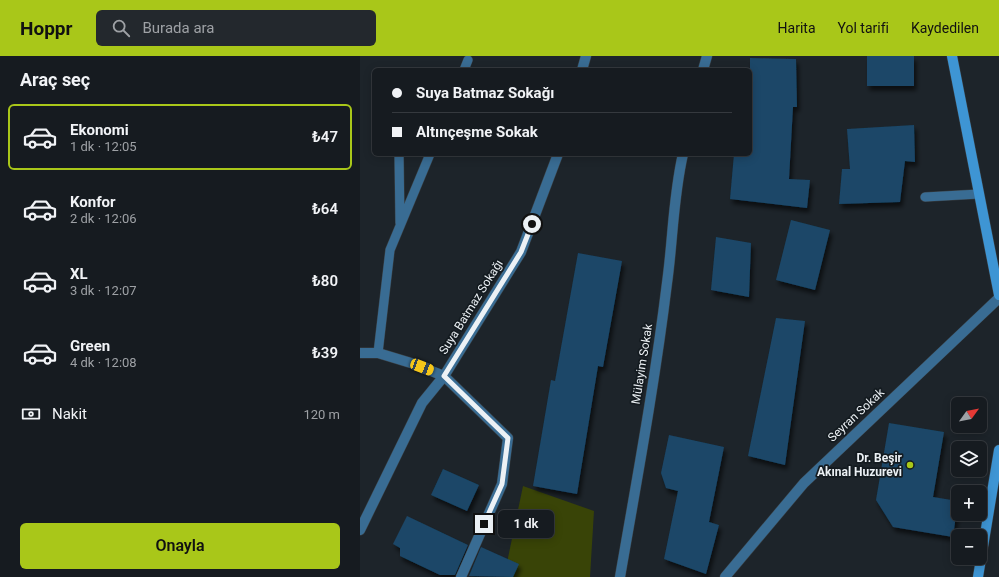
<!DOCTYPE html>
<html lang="tr">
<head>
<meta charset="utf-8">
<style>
  body { margin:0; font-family:Roboto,sans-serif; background:#23282d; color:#f1f3f6; height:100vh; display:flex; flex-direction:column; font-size:15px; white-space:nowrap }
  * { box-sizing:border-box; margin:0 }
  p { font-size:13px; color:#9ea1a5 }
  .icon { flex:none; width:22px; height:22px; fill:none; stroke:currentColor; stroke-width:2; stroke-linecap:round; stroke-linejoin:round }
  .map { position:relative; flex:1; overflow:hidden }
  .details { display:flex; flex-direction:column; background:#161b20; width:360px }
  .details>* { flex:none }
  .banner { position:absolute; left:12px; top:12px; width:380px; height:88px; border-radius:6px; box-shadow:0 2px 10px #0003,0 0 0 1px #35393e; display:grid; align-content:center; height:88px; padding:0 20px; background:#161b20 }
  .needle { width:26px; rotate:57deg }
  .fabs { position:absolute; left:591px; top:341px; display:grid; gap:8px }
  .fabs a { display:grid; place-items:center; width:36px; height:36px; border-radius:6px; background:#161b20; box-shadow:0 2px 10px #0003,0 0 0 1px #35393e; font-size:20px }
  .end { position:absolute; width:18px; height:18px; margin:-9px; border:5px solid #ecf1f5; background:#111; box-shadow:0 0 0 2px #111 }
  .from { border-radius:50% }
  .bubble { position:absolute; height:28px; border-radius:6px; background:#161b20; box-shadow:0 2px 10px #0003,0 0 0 1px #35393e; font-size:13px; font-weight:600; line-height:28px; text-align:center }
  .car { position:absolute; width:12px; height:24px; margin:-12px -6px; border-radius:5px; box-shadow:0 0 3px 1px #0007; background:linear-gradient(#f5c518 24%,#345 0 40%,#f5c518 0 76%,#345 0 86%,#f5c518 0) }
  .banner b { display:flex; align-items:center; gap:14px; height:38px; font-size:15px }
  .banner b+b { border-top:1px solid #35393e }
  .banner i { width:10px; height:10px; background:#f1f3f6 }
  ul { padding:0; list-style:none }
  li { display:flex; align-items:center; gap:12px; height:66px; margin:0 8px 6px; padding:0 12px; border:2px solid transparent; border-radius:6px }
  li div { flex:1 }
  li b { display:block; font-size:15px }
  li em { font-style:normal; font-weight:600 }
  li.current { border-color:#a9c719 }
  li>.icon { width:36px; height:36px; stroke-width:1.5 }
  h2 { padding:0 20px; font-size:18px; line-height:48px }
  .pay { display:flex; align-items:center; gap:10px; height:44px; padding:0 20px; font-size:15px }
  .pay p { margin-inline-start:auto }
  .cta { display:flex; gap:8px; margin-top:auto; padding:8px 20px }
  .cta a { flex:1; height:46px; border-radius:6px; background:#a9c719; color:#111; font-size:16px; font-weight:600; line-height:46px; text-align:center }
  header { display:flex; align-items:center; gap:24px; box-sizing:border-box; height:56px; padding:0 20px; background:#a9c719; color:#111 }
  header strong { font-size:19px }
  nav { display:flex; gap:22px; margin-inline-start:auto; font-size:14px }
  .search { width:280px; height:36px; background:#23282d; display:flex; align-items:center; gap:10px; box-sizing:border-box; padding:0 14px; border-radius:6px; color:#9ea1a5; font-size:15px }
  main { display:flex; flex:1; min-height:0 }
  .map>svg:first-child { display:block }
</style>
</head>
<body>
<header>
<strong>Hoppr</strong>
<div class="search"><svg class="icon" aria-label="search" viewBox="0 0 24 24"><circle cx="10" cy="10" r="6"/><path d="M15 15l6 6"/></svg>Burada ara</div>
<nav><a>Harita</a><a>Yol tarifi</a><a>Kaydedilen</a></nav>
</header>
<main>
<section class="details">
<h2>Araç seç</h2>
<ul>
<li class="current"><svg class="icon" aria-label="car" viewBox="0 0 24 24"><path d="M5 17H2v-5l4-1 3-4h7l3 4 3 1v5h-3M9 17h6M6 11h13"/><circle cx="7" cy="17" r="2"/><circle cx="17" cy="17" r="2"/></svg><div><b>Ekonomi</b><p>1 dk · 12:05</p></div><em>₺47</em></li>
<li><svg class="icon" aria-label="car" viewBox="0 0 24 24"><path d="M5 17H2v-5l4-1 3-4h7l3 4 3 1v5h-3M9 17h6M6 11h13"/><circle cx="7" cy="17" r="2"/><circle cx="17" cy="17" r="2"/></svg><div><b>Konfor</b><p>2 dk · 12:06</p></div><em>₺64</em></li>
<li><svg class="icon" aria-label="car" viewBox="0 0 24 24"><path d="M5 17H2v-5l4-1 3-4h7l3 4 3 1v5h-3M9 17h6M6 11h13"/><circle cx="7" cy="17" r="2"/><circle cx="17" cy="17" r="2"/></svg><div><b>XL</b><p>3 dk · 12:07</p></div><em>₺80</em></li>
<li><svg class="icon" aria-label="car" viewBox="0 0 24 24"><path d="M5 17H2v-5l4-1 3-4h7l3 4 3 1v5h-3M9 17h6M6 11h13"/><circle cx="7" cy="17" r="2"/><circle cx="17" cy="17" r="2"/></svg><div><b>Green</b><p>4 dk · 12:08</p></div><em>₺39</em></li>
</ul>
<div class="pay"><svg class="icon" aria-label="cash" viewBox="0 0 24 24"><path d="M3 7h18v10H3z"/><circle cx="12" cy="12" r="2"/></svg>Nakit<p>120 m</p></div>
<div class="cta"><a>Onayla</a></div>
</section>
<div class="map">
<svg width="639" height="521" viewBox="0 0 639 521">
  <defs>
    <filter id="shadow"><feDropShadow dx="2.5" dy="4.5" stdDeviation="2" flood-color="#0009"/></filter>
  </defs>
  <rect width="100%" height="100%" fill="#1d242a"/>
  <path fill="#394407" d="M163,430L234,455L230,521H144Z"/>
  <path fill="#1a4768" filter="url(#shadow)" d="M507,0H554V30H507Z
    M390,2L436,3L437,51H433L429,123L450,124L447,152L370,143L374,98H390Z
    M554,69L555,106L545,105L540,146L479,148L482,113H490L487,73Z
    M431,164L470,174L455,234L416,224Z
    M356,181L391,187L389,241L351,234Z
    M218,197L262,205L243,311L238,310L217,438L173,430L191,324L195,325Z
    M416,262L445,265L425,409L388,400Z
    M529,367L584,376L573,441L598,445L593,481L533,471L516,444Z
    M309,379L364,391L349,466L359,469L346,518L304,503L318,435L306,432L301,417Z
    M83,413L119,429L107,455L71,439Z
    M47,460L108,489L95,519H80L40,500V492L33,488Z
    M121,491L159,508L153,521L109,520Z"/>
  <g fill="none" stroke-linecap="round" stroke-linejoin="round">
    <defs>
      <path id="lane" d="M104,14L108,4
        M39,98L40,167
        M565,141L619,138
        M18,297L30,194L70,98"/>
      <path id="street" d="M222,14L226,0
        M343,14L347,0
        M0,297H18L51,307L84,320L148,382L142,428L101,521
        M0,474L62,347L84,320L161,196L198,98
        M260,521C277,423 295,326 307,227C313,184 313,141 323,98
        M365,521L444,427L639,242"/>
      <path id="secondary" d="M592,0L639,239
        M618,521L639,394"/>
    </defs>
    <use href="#lane" stroke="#3a4146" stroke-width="10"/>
    <use href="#street" stroke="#3a4146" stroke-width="11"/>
    <use href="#secondary" stroke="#3a4146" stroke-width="11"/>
    <use href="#lane" stroke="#396c93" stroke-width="9"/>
    <use href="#street" stroke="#396c93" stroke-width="10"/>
    <use href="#secondary" stroke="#3e95d4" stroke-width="10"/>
  </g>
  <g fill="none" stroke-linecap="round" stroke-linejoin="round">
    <path stroke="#ecf1f5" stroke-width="5" d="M124,468L142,428L148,382L84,320L161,196L172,168"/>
  </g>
  <circle fill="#a9c719" stroke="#141b20" stroke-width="1.5" cx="550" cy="409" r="4"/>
  <g text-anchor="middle" stroke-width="3.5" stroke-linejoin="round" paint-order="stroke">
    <g font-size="12" fill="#ecf1f5" stroke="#141b20">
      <text transform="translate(111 251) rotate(-58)" y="4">Suya Batmaz Sokağı</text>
      <text transform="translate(282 308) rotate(-81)" y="4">Mülayim Sokak</text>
      <text transform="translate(496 359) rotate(-43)" y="4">Seyran Sokak</text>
    </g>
    <g font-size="12" font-weight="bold" fill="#ecf1f5" stroke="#141b20" text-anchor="end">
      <text x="542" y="406">Dr. Beşir<tspan x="542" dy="14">Akınal Huzurevi</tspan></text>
    </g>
  </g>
</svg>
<div class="fabs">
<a><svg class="needle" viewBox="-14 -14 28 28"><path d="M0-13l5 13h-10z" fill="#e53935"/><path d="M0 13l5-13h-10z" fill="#9ea1a5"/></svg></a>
<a><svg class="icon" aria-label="layers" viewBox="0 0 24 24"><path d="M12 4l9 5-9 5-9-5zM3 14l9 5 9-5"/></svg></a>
<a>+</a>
<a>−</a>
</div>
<i class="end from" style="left:172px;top:168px"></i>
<i class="end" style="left:124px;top:468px"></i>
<div class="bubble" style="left:138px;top:454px;width:56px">1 dk</div>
<i class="car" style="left:62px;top:311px;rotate:111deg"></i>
<div class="banner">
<b><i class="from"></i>Suya Batmaz Sokağı</b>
<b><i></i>Altınçeşme Sokak</b>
</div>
</div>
</main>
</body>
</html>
